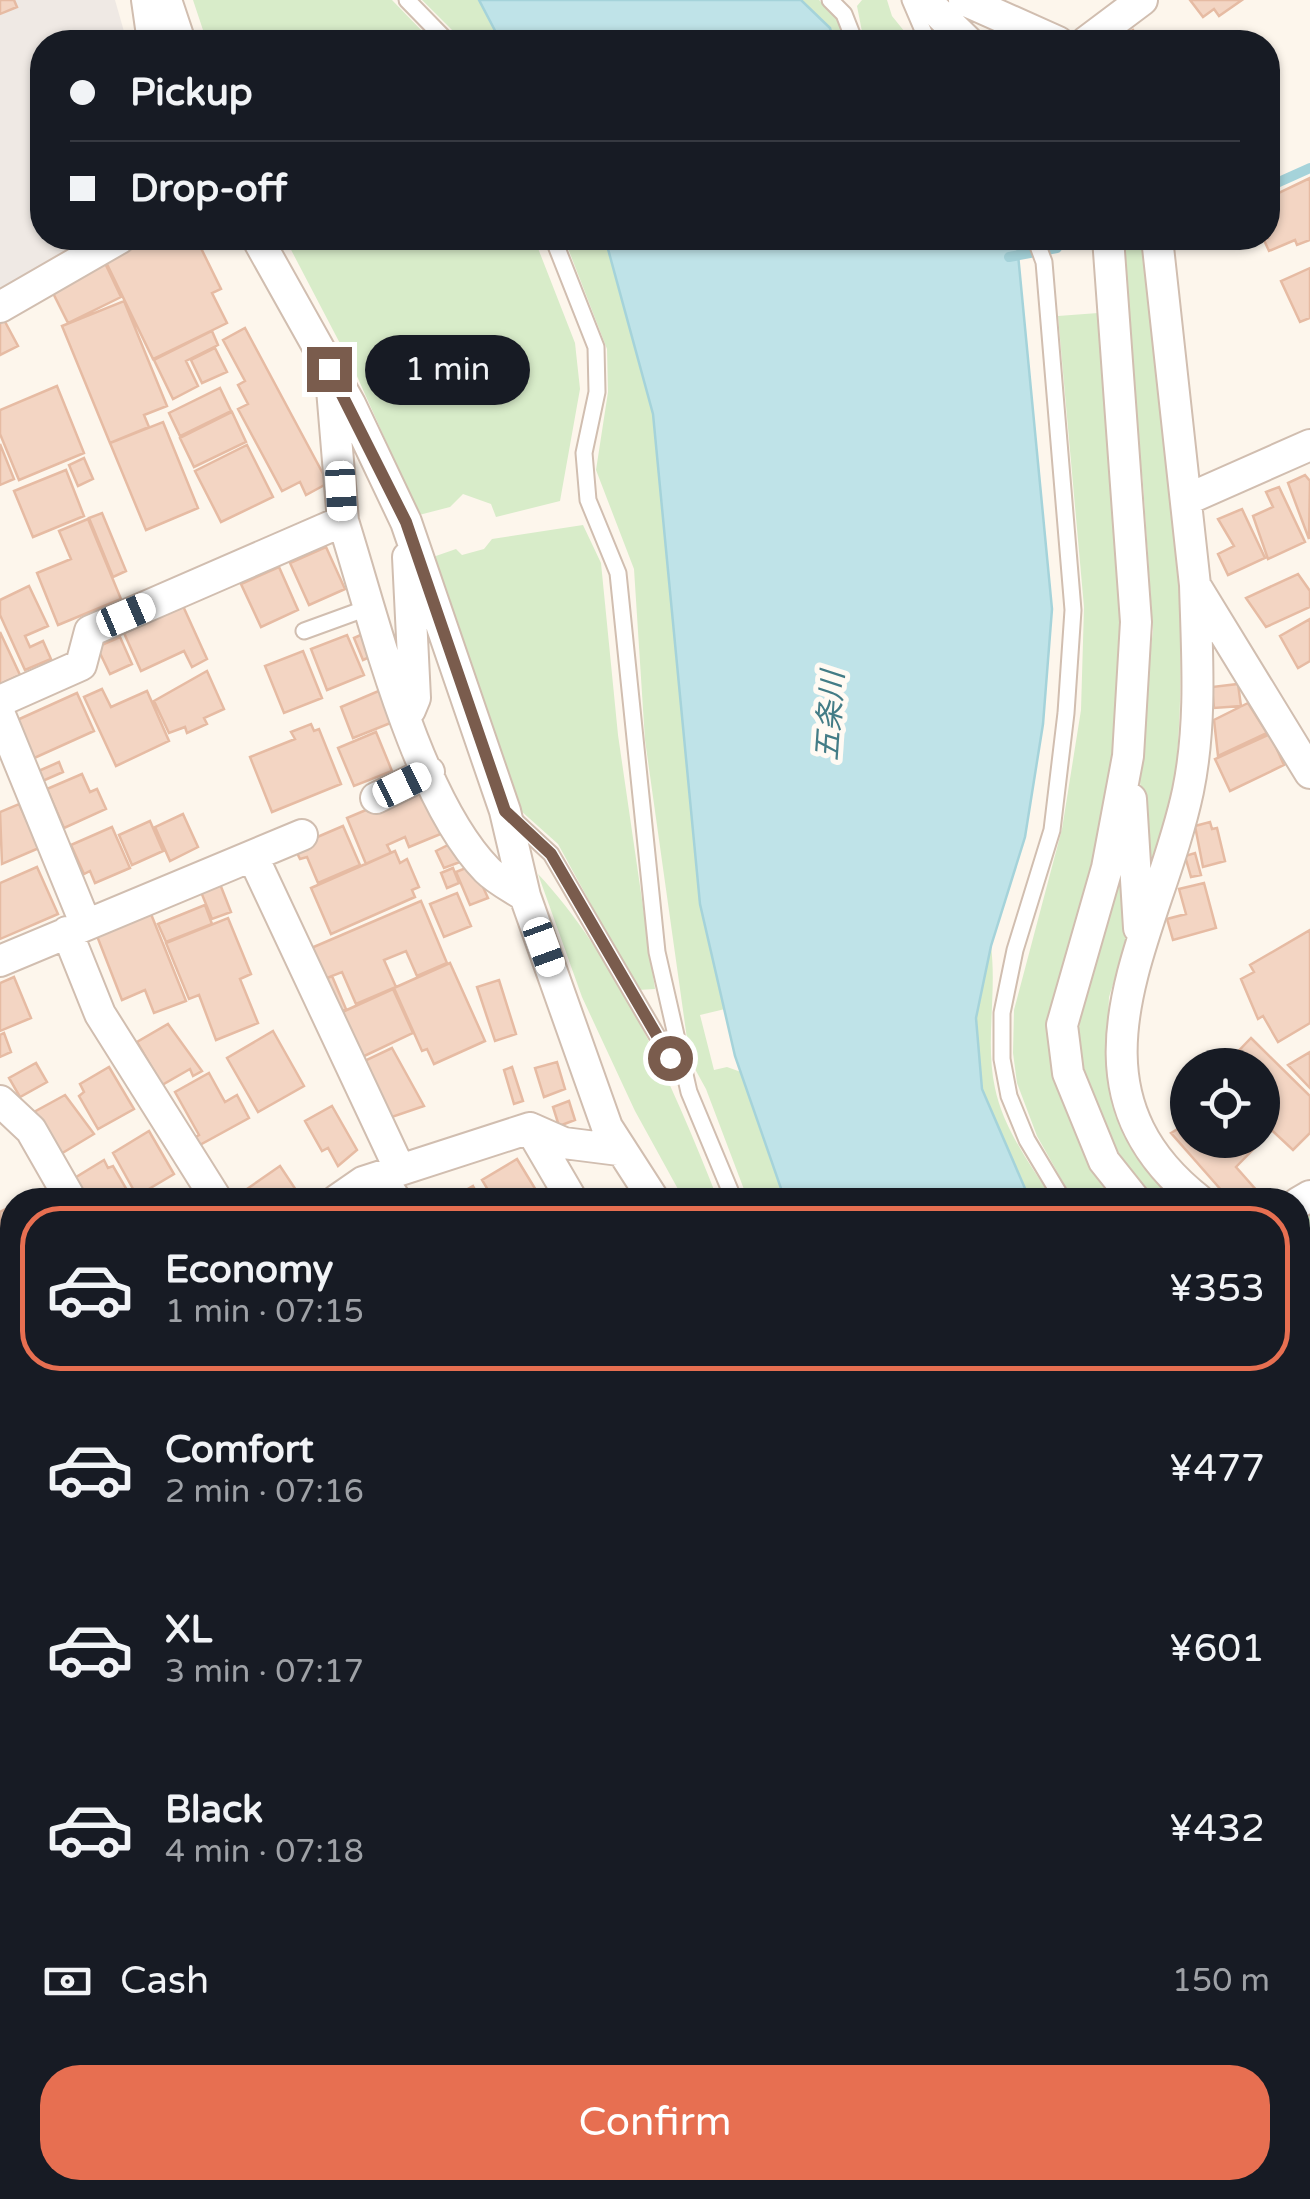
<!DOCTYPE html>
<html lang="en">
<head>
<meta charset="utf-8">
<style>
  body { margin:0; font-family:"Varela Round","Noto Sans JP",sans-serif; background:#20242c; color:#f1f3f6; height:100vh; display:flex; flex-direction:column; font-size:38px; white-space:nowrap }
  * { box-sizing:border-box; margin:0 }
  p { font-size:32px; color:#9ea1a6 }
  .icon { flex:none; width:55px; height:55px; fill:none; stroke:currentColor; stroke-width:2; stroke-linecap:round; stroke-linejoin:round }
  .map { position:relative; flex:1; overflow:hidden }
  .panel { position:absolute; left:0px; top:1188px; width:1310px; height:1012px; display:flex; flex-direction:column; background:#171b24; border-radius:40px 40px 0 0; box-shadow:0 2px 8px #0004 }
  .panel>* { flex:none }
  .guide { position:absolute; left:30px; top:30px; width:1250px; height:220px; border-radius:40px; box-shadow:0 2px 8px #0004; display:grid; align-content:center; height:220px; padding:0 40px; background:#171b24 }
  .controls { position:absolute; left:1170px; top:1048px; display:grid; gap:20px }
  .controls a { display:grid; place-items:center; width:110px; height:110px; border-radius:50%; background:#171b24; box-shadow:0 2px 8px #0004; font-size:50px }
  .end { position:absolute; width:45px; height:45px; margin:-22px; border:12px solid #7a5c4d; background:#fff; box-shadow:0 0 0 5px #fff }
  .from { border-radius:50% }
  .bubble { position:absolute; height:70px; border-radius:35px; background:#171b24; box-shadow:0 2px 8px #0004; font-size:32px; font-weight:600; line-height:70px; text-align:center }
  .car { position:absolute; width:30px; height:60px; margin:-30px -15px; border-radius:12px; box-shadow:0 0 8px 2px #0007; background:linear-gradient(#fff 24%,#345 0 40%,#fff 0 76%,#345 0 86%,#fff 0) }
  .guide b { display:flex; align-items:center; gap:35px; height:95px; font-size:38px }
  .guide b+b { border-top:2px solid #363941 }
  .guide i { width:25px; height:25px; background:#f1f3f6 }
  ul { padding:18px 0 0; list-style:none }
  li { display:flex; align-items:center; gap:30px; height:165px; margin:0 20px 15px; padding:0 20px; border:5px solid transparent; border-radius:40px }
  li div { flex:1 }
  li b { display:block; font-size:38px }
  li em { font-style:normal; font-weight:600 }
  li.current { border-color:#e76f51 }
  li>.icon { width:90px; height:90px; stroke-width:1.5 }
  .pay { display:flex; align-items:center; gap:25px; height:110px; padding:0 40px; font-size:38px }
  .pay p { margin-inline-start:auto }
  .cta { display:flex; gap:20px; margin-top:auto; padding:20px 40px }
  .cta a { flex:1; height:115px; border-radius:40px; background:#e76f51; color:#fff; font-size:40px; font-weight:600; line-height:115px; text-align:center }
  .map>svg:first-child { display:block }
</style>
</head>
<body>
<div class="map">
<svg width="1310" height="2199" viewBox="0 0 1310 2199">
  <rect width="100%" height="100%" fill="#fdf6ec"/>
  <path fill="#efe9e4" d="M0,0H115L127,42H42V238H107L0,296Z"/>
  <path fill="#d8ecc9" d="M193,0H392L425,34L405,42H207Z
    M422,0H479L501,42H455L457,35Z
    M801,0H819L839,20L847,42H834L830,28Z
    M862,0H887L892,16L913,42H864L857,6Z
    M300,238H534L575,343L580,389L560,501L496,517L491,504L463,494L450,507L419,515L356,374L288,244Z
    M564,238H605L653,414L700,904L725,1009L700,1015L714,1070L727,1067L741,1072L785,1200H748L706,1089L690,1060L645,740L634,569L596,470L608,392L607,349Z
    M1117,238H1146L1153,273C1166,440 1193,621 1174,789C1170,826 1157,864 1148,900L1138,751L1153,631L1143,484Z
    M1098,313L1116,489L1121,611L1117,742L1097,843L1049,1021L1120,1200H1073L1037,1136L1017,1083L1013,1053L1014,1010L1062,829L1081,710L1084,607L1058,316Z
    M583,525L601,563L618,735L655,989L638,990L558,844L520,810L433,557L456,549L462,555L484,549L492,539Z
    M1128,832L1130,931L1109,997L1106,1066L1132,1146L1173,1200H1154C1125,1162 1087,1115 1080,1066C1070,1001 1111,897 1128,832Z
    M538,874C618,959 676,1092 718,1200H684L635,1111L582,997Z
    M991,946C997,993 985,1042 995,1088C1003,1128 1031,1166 1053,1200H1030L982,1089L976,1018Z
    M1310,1212V1320L1298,1313V1219Z
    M1298,1408L1310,1416V1549L1298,1540Z
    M765,2188H952L941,2199H777Z"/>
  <path fill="#bfe3e8" stroke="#a5d3da" stroke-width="2.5" d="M479,0H801L830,28L834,42H501Z
    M605,238H984L1017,244L1052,609L1043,724L1025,837L991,946L976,1018L982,1089L1030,1200H785L735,1056L700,904L653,414Z
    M1298,1540L1310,1549V1800L1298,1790Z"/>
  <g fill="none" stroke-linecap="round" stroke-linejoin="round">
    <path stroke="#a5d3da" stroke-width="10" d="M1268,187L1310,168
      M1009,257L1057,248"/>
  </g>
  <path fill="#f3d5c3" stroke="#e6bba3" stroke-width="2.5" d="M0,0H14L17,7L0,14Z
    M1190,0H1242L1219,16L1214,9L1203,17Z
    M1133,30L1139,38L1134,42H1115Z
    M1310,178V240L1297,245L1295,240L1269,251L1263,238H1268V198Z
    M146,238H196L221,289L212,293L227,323L153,359L104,258Z
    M104,261L121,297L68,323L50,287Z
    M1310,268V318L1300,322L1281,281Z
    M124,301L167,406L144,415L149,427L110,443L62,326Z
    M3,318L18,346L0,355V320Z
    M245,328L328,483L306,495L300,482L282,491L238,409L248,404L238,385L245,381L223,340Z
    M212,331L218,345L186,361L198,386L173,399L154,360Z
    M215,348L227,372L202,383L191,360Z
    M57,386L84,453L19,480L0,434V410Z
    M220,388L231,411L180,436L169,413Z
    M232,412L246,442L194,467L180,438Z
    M163,422L198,508L146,530L110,443Z
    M0,444L14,479L0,485Z
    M247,445L273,497L221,522L195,471Z
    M84,458L93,479L78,486L69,465Z
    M66,470L84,516L33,537L14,491Z
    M1305,475L1310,481L1309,539L1288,483Z
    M1279,487L1305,542L1268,559L1253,516L1273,507L1266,492Z
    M1242,509L1265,558L1228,575L1218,554L1234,546L1218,519Z
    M102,513L126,571L113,577L89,518Z
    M88,519L121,599L58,625L37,573L71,559L59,531Z
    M326,547L345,589L309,605L290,563Z
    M279,567L298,610L261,627L241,584Z
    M1298,574L1310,591V607L1266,627L1246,598Z
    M29,586L48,626L25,636L30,647L43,641L51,659L25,670L0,615V600Z
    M183,606L207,659L192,667L184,651L141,671L124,633Z
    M1310,619V661L1298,668L1280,636Z
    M0,632L20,675L0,684Z
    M365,633L374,655L363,660L354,638Z
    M347,635L364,675L327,690L311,649Z
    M120,637L132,664L110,674L97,647Z
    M303,651L322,698L284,713L265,666Z
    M207,671L224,709L204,718L207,724L187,733L185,727L169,733L154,701Z
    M1238,684L1241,706L1214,708L1212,687Z
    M102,689L111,707L147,691L169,741L116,766L84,697Z
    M381,690L393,722L353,738L341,707Z
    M77,693L94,731L32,759L15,721Z
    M1248,703L1267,733L1218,756L1214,720Z
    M311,724L314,731L319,729L341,784L272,812L250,757L295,739L291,732Z
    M376,732L392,771L354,786L338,748Z
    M1270,734L1284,765L1230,791L1215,759Z
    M59,762L63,772L38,783L34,773Z
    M82,774L90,792L97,789L106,809L64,828L47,789Z
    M423,786L443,833L409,847L405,837L387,845L391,853L366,864L347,818Z
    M19,804L39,848L2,864L0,812Z
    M183,814L198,847L170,861L155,827Z
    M150,821L163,851L132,865L119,835Z
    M1210,822L1212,829L1217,828L1225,861L1203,867L1195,826Z
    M343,826L360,865L318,883L307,857L300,859L294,847Z
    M112,827L130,868L95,883L90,871L84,874L71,845Z
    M452,843L460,862L444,868L436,851Z
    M395,851L400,863L407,859L419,887L412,890L415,897L331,934L311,888Z
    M1195,853L1201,875L1191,877L1185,856Z
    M473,865L488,898L470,905L456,872Z
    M37,867L58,914L0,939V883Z
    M453,868L459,883L447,888L441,873Z
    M1204,883L1216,928L1173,940L1167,919L1186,914L1179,889Z
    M220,884L231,912L212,919L201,892Z
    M457,893L471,926L444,937L430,904Z
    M421,901L447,963L417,976L406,951L384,960L396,987L356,1004L342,972L322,980L309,949Z
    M205,905L212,924L166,942L158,924Z
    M151,914L186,1001L154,1013L145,990L122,1000L97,936Z
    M228,918L251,974L240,979L258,1023L216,1040L199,995L189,999L166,943Z
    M1310,930V1023L1278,1042L1263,1016L1258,1019L1241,979L1254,972L1250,965Z
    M450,963L485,1041L434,1064L427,1049L422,1051L394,988Z
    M332,976L346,1009L337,1013L323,980Z
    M14,977L31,1018L0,1031V983Z
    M499,980L516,1034L495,1041L477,987Z
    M393,989L413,1033L358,1059L338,1014Z
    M168,1024L202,1071L193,1076L190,1069L162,1085L137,1042Z
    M273,1031L304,1086L258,1112L227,1058Z
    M4,1033L11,1052L0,1057V1035Z
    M1251,1038L1310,1096V1133L1293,1150L1262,1121V1065H1225Z
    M392,1048L424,1106L386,1119L360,1063Z
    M1310,1052V1088L1288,1065Z
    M557,1062L565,1089L544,1097L535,1068Z
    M36,1063L47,1082L20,1097L9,1078Z
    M109,1067L134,1109L98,1129L79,1096L84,1092L80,1084Z
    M512,1067L523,1101L514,1104L504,1070Z
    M209,1073L225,1102L237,1095L249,1118L196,1147L192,1139L199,1135L175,1092Z
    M65,1095L94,1134L59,1155L34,1112Z
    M569,1101L575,1120L559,1126L553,1107Z
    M332,1106L357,1150L338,1166L328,1148L322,1151L305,1121Z
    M1188,1123V1140H1262V1125L1270,1132L1236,1167L1258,1192L1250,1200H1230L1171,1133Z
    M149,1131L174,1174L137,1196L113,1153Z
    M517,1159L542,1200H494L482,1180Z
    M104,1160L108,1168L113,1166L131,1197L85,1200L73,1179Z
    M280,1166L300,1196L293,1200H250L244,1191Z
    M473,1186L481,1200H449Z
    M12,1206V1251L7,1254L0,1240V1212Z
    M0,1271L12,1297V1304L0,1310Z
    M12,1321V1379L11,1380L0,1357V1328Z
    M0,1504L12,1519L0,1531Z
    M12,1547V1578L0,1563Z
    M0,1601L12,1616L0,1629Z
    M12,1620V1666L0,1651V1630Z
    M0,1773L12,1783V1826L7,1833L0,1827Z
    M3,1847L12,1855V1903L0,1893Z
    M1298,2043L1310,2053V2062L1298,2077Z
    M6,2065L12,2070V2095L0,2109V2071Z
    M1304,2116L1310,2121V2162L1298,2158V2125Z
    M37,2188H74L64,2199H51Z
    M267,2188H272L288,2199H258Z
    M281,2188H319L310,2199H297Z
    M364,2188H399L391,2199H380Z
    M458,2188H496L488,2199H466L455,2191Z
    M510,2188H557L568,2196L526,2199Z
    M615,2188H642L655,2199H605Z
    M678,2188H695L702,2194L697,2199H668Z
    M1018,2188H1067L1079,2198L1026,2199Z
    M1221,2188H1274L1284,2196L1234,2199Z"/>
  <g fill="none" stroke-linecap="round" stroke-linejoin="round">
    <defs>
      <path id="service" d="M407,0L445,39L437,42
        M830,0L844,14L855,42
        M910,0L928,42
        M553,238L596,347L597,392L584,453L588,500L618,573L657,952L689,1092L734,1200
        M1035,238L1044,262L1073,610L1066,713L1052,830L1015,950L1002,1013V1059L1009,1096L1027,1140L1063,1200
        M304,631L370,607
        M510,816L551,854L680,1075
        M387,1174L405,1200
        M1298,1400L1310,1408
        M1298,1830L1310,1840"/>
      <path id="minor" d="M147,0L153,42
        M166,0L180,42
        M925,0L968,42
        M964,0L1058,42
        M1086,42L1142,0
        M257,238L350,404L406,522L505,811L525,896L607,1127L654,1200
        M1108,238L1136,622L1128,756L1107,868L1062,1025L1068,1073L1104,1161L1135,1200
        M1157,238L1195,585L1310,773
        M0,307L120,238
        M1188,499L1310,445
        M343,521C374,619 416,797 487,870C497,880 513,888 525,896
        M408,557L415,698L410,710
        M1195,585C1197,654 1202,723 1188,791C1158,934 1049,1082 1199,1200
        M0,701L81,665L90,631L343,521L332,389
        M0,715L86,925
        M376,798L429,772
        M1131,799L1139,928
        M254,859L400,1170
        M67,932L100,1014L217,1200
        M0,961L302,835
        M0,1101L31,1130L71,1200
        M530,1128L572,1200
        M337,1200L363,1182L530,1128L564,1143L619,1150
        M1298,1203L1310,1196
        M1298,1326L1310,1334
        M0,1428L12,1444
        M1298,1903L1310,1913
        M0,1981L12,1967
        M0,2005L12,2016
        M1298,2006L1310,2016
        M1298,2103L1310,2088
        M0,2178L12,2164
        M1298,2182L1310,2193
        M180,2188L193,2199
        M741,2188L754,2199
        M1108,2188L1121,2199
        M138,2199L148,2188
        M417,2199L426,2188
        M966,2199L977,2188
        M1184,2199L1195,2188"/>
    </defs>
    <use href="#service" stroke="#d1beb0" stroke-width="19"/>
    <use href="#minor" stroke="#d1beb0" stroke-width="34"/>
    <use href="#service" stroke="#fff" stroke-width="15"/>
    <use href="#minor" stroke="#fff" stroke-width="30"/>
  </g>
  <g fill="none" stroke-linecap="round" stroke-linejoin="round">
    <path stroke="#7a5c4d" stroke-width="12" d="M329,369L406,522L505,811L551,854L670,1058"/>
  </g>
  <g text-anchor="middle" stroke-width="10" stroke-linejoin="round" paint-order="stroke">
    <g font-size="30" font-style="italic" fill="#437c86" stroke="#fffaf3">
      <text transform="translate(830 716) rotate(-86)" y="10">五条川</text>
    </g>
  </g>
</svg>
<div class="controls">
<a><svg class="icon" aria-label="locate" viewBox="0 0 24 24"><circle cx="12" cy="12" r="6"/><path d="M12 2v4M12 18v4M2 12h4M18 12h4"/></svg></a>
</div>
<i class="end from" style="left:670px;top:1058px"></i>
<i class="end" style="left:329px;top:369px"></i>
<div class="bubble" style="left:365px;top:335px;width:165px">1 min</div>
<i class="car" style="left:341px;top:491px;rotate:177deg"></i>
<i class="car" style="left:126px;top:615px;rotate:67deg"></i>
<i class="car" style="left:402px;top:785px;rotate:64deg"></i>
<i class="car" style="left:544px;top:947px;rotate:160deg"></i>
<div class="guide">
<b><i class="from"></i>Pickup</b>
<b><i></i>Drop-off</b>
</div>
<section class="panel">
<ul>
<li class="current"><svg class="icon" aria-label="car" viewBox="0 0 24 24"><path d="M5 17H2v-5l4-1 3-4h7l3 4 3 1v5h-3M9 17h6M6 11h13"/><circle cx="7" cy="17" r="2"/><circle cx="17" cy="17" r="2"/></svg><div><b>Economy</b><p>1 min · 07:15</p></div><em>¥353</em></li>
<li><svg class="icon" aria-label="car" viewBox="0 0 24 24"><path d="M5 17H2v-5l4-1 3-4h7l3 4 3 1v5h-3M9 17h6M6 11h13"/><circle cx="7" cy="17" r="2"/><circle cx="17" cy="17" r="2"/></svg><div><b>Comfort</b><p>2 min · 07:16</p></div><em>¥477</em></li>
<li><svg class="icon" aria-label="car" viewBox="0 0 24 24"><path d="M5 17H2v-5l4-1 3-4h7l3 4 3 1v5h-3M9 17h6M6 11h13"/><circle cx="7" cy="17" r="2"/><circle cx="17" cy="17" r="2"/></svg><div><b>XL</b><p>3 min · 07:17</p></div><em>¥601</em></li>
<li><svg class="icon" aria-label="car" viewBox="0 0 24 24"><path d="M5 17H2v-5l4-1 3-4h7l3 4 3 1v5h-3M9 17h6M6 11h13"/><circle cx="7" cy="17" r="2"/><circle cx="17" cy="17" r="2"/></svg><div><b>Black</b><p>4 min · 07:18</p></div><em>¥432</em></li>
</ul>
<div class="pay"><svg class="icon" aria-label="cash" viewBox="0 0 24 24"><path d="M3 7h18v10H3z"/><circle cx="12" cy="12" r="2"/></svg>Cash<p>150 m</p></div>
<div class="cta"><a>Confirm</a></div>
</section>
</div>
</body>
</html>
